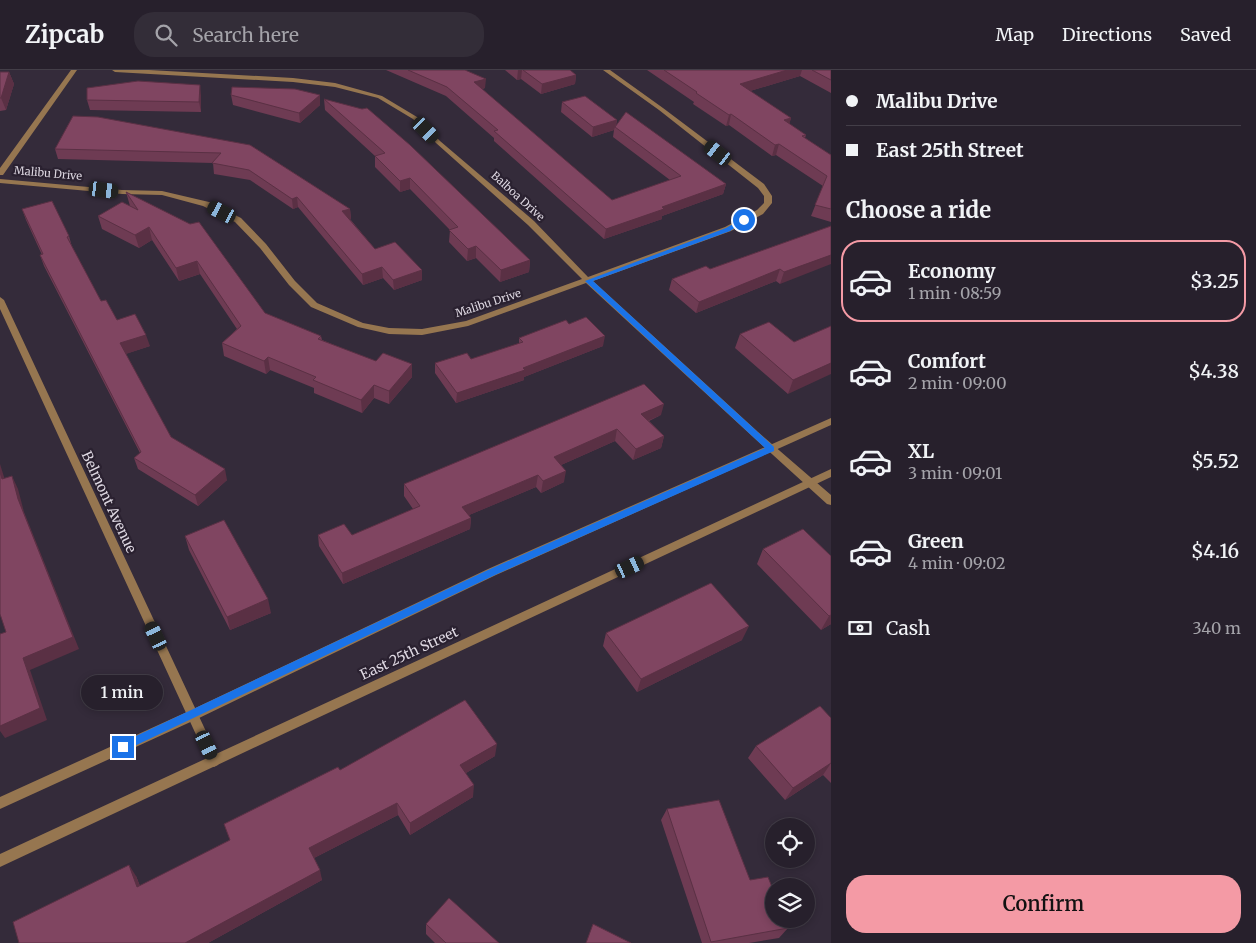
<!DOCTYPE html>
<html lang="en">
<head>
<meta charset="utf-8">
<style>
  body { margin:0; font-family:Merriweather,serif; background:#332d38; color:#f1f3f6; height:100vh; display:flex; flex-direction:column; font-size:19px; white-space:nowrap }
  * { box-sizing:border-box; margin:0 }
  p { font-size:16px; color:#a4a3a9 }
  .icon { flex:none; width:28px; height:28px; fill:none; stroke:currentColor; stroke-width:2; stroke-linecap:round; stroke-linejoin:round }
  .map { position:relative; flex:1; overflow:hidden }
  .side { display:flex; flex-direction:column; background:#27202c; width:425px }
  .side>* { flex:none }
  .hud { display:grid; align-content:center; height:110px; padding:0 15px; background:#27202c }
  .buttons { position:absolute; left:765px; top:748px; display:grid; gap:10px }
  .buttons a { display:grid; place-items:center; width:50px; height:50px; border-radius:50%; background:#27202c; box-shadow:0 2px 8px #0003,0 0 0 1px #433e48; font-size:25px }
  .end { position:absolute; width:22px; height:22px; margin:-11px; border:6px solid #1a73e8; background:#fff; box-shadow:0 0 0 2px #fff }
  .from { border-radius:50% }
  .bubble { position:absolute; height:35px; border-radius:18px; background:#27202c; box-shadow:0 2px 8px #0003,0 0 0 1px #433e48; font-size:16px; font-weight:600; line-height:35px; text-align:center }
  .car { position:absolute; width:15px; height:30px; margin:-15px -8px; border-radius:6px; box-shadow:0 0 4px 1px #0007; background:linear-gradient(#222 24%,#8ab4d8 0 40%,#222 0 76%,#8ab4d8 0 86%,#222 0) }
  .hud b { display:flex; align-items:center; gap:18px; height:48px; font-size:19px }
  .hud b+b { border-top:1px solid #433e48 }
  .hud i { width:12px; height:12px; background:#f1f3f6 }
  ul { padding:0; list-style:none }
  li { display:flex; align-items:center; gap:15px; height:82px; margin:0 10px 8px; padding:0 5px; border:2px solid transparent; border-radius:20px }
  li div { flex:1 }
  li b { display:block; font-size:19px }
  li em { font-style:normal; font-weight:600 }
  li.selected { border-color:#f49aa5 }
  li>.icon { width:45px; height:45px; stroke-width:1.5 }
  h2 { padding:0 15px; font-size:22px; line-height:60px }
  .pay { display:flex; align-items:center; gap:12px; height:55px; padding:0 15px; font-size:19px }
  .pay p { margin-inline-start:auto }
  .action { display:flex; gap:10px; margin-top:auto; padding:10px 15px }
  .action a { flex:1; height:58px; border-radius:20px; background:#f49aa5; color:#111; font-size:20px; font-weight:600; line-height:58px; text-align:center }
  header { display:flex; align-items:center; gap:30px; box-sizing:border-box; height:70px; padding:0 25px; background:#27202c; border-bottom:1px solid #433e48 }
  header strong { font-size:24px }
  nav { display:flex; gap:28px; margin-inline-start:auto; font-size:18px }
  .search { width:350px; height:45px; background:#332d38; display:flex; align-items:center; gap:12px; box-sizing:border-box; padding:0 18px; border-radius:20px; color:#a4a3a9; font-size:19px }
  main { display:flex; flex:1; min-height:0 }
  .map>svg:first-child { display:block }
</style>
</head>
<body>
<header>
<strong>Zipcab</strong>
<div class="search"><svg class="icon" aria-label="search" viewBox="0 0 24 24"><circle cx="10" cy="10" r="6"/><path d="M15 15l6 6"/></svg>Search here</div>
<nav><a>Map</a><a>Directions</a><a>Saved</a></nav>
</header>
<main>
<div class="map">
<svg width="831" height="873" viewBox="0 0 831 873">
  <rect width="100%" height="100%" fill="#342b3a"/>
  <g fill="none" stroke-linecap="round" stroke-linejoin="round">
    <path fill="#967650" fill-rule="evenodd" d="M71,0H77L3,105H0V98Z
      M112,0H149L293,8L335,13L382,26L417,47L440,71L534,151L588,207L725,157L757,140L764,133V126L758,118L659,40L603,0H610L663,38L764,114L772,126V133L763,144L731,161L593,211L758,362L831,425V435L827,434L752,366L586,213L468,256L422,265L389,264L358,257L311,237L289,215L260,178L235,152L203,136L162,125L122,124L0,113V109L122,120L162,121L209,132L241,148L266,174L295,211L317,233L363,253L389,258L422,259L466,251L582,209L528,155L436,73L413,49L378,28L335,17L293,12L115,2Z
      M0,227L4,230L218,687L220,691L218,695L214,697L210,695L0,239Z"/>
    <path fill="#967650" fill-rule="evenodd" d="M831,348V355L496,505L197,649L0,739V727L189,641L488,499Z
      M831,399V407L0,797V784Z"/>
  </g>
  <path fill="#6e3b53" d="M386,0H465L485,18L482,19L612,130L670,110L613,67L614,60L592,67L561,42L562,32L617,50L616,56L726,114L723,124L662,146V149L604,169L494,71V68L446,26Z
    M505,0H570L576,5L575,14L541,24L521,9L517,10Z
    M647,0H831V23L800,6L750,21L791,48L789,54L806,65L805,68L831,85V152L811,146L823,116L776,85L772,86L729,55L726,56L693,34L694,32Z
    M0,2H9L14,14L6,40L0,41Z
    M201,25V42L90,40L87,30Z
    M231,25H320V35L300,53L233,35Z
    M324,29L530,190L529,202L500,212L476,188L467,191L449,172L450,160L410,119L400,122L375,97V86L325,40Z
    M250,75L350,139L351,149H350L375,179L422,200V210L394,220L383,208L363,215L298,137L293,139L250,110L214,104L213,93L58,89L55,79Z
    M126,122L265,243L321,266L322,270L412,307L389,334L374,328L362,343L314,323V318L270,300L266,304L224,286L222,273L237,259L200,204L179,211L152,170L139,178L102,159L98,146L130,136Z
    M22,139L69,166L72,177L101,231L117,250L150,276L125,284L171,367L227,410L198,436L138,399L134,388L140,383L44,196L40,185H42L26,150Z
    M831,156L780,214L776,211L696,243L669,220L672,209L710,199Z
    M569,254L603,276L524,307V310L456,333L435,303V293L471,289L519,274V268Z
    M831,256L788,324L735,278L740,264L794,272Z
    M661,345L649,351L664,366L661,378L633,390L615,371L561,395L564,412L541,423L536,417L469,445L471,448L470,459L343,514L319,476L318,465H352L413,439L404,426V414Z
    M185,466L271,543L230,560L189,480Z
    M763,479L831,486V554L821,560L757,494Z
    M606,563L742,570L637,622L603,576Z
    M831,648V713L823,705L785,730L748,688L756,676Z
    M495,686L466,703L473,727L410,765L398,745L314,788L322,810L208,873H19L136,806L140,816L230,770L224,754L340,700Z
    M667,739L750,810L788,858L779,868L749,873H702L661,750Z
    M426,854L499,873H435L426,864Z"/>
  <path fill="#5a3044" d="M518,0H522L521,9L517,10Z
    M787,0H802L800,6L737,25L740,14Z
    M9,2L14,14L6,40L1,28Z
    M576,5L575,14L541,24L542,14Z
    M486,9L485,18L473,22L474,12Z
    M200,15L201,25V42L199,32Z
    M320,25V35L300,53L299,43Z
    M731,44L729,55L726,56L729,45Z
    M791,48L788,59L784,50Z
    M617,50L615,58V57L614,60L592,67L593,57Z
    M779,74L776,85L772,86L775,75Z
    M410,108V119L400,122V111Z
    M726,114L723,124L662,146V149L604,169L606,159L662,137Z
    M297,127L298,137L293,139L292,129Z
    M350,139L351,149L343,151L342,141Z
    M149,157L152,170L139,178L135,165Z
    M476,176V188L467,191L468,179Z
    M831,185V194L780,214L784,202Z
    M530,190L529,202L500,212L501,200Z
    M197,191L200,204L179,211L176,198Z
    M382,197L383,208L363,215L362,204Z
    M780,199L776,211L696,243L699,232Z
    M422,200V210L394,220L393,210Z
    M146,265L150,276L123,285L120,273Z
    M605,266L603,276L524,307V310L456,333L457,323Z
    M268,287L270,300L266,304L264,291Z
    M831,293V304L788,324L793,310Z
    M412,294V307L389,334V321Z
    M374,315V328L362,343L361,330Z
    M664,334L661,345L638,355L641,344Z
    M617,359L615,371L552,399L554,387Z
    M664,366L661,378L633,390L636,379Z
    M0,394L9,423L2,409L0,402Z
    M225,399L227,410L198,436L195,425Z
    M566,401L564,412L541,423L543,411Z
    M538,405L536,417L462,448V437Z
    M12,406L18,419L24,442L79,579L30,600L47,650L5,668L0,661V656L23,588L18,429Z
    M471,448L470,459L343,514L342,503Z
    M268,529L271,543L230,560L227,547Z
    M831,545V554L821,560L829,546Z
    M749,556L742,570L637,622L641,609Z
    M497,674L495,686L459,707L460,695Z
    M831,693L823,705L785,730L793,718Z
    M474,715L473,727L410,765V753Z
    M397,733L398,745L312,789L309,778Z
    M129,795L136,806L144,827L137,817Z
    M320,800L322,810L208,873H185Z"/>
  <path fill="#804561" stroke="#5a3044" d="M408,0H465L486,9L474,12L612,130L681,106L615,57L626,42L726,114L662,137L664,139L606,159L494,61L498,60L447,17Z
    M523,0H570L576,5L542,14Z
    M664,0H787L740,14L791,48L784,50L806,65L802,66L831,85V139L815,135L827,106L779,74L775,75L731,44L729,45L696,23L697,22Z
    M812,0H831V10Z
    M0,2H9L1,28H0Z
    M138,11L200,15L199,32L87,30V18Z
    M232,17L295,19L320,25L299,43L231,25Z
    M585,26L617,50L593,57L562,32Z
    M324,29L362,39L367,38L410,75L530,190L501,200L476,176L468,179L449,160L458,157L410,108L400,111L375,86L385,83Z
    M73,46L98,47L250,75L350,139L342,141L375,179L395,172L422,200L393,210L382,197L362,204L297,127L292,129L249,100L212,93L221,83L55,79Z
    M126,122L190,154L199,152L265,243L321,266L318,269L376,291L383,283L412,294L389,321L374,315L361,330L313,310L316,307L268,287L264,291L222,273L241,256L197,191L176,198L149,157L135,165L98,146L122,132L138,140Z
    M52,131L69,166L67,167L101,231L106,230L117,250L135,244L146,265L120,273L171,367L225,399L195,425L134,388L141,382L40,185L43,184L22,139Z
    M831,156V185L784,202L780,199L699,232L672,209L706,196L710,199Z
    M586,247L605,266L523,298L525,300L457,323L435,293L467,283L471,289L523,272L519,268L566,250L569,254Z
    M769,252L794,272L831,256V293L793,310L740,264Z
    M644,314L664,334L641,344L664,366L636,379L617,359L554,387L566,401L543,411L538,405L462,437L471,448L342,503L318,465L344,454L352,465L420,436L404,414Z
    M0,402L2,409L12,406L18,429L73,567L23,588L40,638L0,656V564L6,562L0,544Z
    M224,450L268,529L227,547L185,466Z
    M803,459L831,486V545L829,546L763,479Z
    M711,513L749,556L641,609L606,563Z
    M465,630L497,674L460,695L474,715L410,753L397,733L309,778L320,800L185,873H19L13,852L129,795L137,817L230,770L224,754L338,697L340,700Z
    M820,636L831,648V693L793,718L756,676Z
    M719,730L750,810L768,807L774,822V849H784L788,858L711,872L667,739Z
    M449,828L499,873H446L426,854Z
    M593,854L631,873H586Z"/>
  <path fill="#1a73e8" d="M742,149L747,150L730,161L593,211L774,377V381L495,505L126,680H119V674L488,500L765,378L585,211L726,158Z"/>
  <g text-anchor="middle" stroke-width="4.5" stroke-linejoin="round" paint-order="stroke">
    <g font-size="11" fill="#ddd7e1" stroke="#2a2130">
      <text transform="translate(48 103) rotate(5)" y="4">Malibu Drive</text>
      <text transform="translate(518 126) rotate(42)" y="4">Balboa Drive</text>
      <text transform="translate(488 233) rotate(-18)" y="4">Malibu Drive</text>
    </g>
    <g font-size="14" fill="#ddd7e1" stroke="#2a2130">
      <text transform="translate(109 432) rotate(65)" y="5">Belmont Avenue</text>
      <text transform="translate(409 583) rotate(-25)" y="5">East 25th Street</text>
    </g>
  </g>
</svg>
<div class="buttons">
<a><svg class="icon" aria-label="locate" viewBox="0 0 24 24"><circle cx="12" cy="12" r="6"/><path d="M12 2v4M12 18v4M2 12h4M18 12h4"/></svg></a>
<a><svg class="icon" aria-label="layers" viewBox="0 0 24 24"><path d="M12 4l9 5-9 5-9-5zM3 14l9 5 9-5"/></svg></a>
</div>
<i class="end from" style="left:744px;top:150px"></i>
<i class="end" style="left:123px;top:677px"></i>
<div class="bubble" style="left:81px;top:605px;width:82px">1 min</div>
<i class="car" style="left:426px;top:60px;rotate:135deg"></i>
<i class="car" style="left:718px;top:83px;rotate:308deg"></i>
<i class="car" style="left:104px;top:120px;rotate:97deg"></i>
<i class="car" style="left:222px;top:142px;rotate:297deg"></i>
<i class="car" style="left:630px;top:497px;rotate:65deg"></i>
<i class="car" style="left:156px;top:566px;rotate:335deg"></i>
<i class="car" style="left:207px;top:675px;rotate:155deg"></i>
</div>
<section class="side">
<div class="hud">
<b><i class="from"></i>Malibu Drive</b>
<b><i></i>East 25th Street</b>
</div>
<h2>Choose a ride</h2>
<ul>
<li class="selected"><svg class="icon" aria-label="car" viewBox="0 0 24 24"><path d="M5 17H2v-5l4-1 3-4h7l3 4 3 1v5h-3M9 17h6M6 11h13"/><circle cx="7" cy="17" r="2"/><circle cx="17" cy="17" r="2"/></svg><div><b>Economy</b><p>1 min · 08:59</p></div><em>$3.25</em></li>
<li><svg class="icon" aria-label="car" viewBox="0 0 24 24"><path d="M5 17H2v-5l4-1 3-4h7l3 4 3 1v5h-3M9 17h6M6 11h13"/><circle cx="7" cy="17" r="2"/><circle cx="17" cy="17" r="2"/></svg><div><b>Comfort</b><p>2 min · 09:00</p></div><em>$4.38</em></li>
<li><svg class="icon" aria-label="car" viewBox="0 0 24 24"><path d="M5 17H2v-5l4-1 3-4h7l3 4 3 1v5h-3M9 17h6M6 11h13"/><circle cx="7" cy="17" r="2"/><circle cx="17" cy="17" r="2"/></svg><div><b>XL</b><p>3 min · 09:01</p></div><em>$5.52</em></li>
<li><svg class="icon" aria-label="car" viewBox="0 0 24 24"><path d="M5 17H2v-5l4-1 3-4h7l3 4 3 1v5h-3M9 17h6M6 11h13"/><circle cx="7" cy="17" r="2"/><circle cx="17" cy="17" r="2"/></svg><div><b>Green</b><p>4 min · 09:02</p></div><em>$4.16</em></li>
</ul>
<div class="pay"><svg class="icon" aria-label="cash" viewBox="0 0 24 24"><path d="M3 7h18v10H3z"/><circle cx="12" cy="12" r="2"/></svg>Cash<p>340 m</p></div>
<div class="action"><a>Confirm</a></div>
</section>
</main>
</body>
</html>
